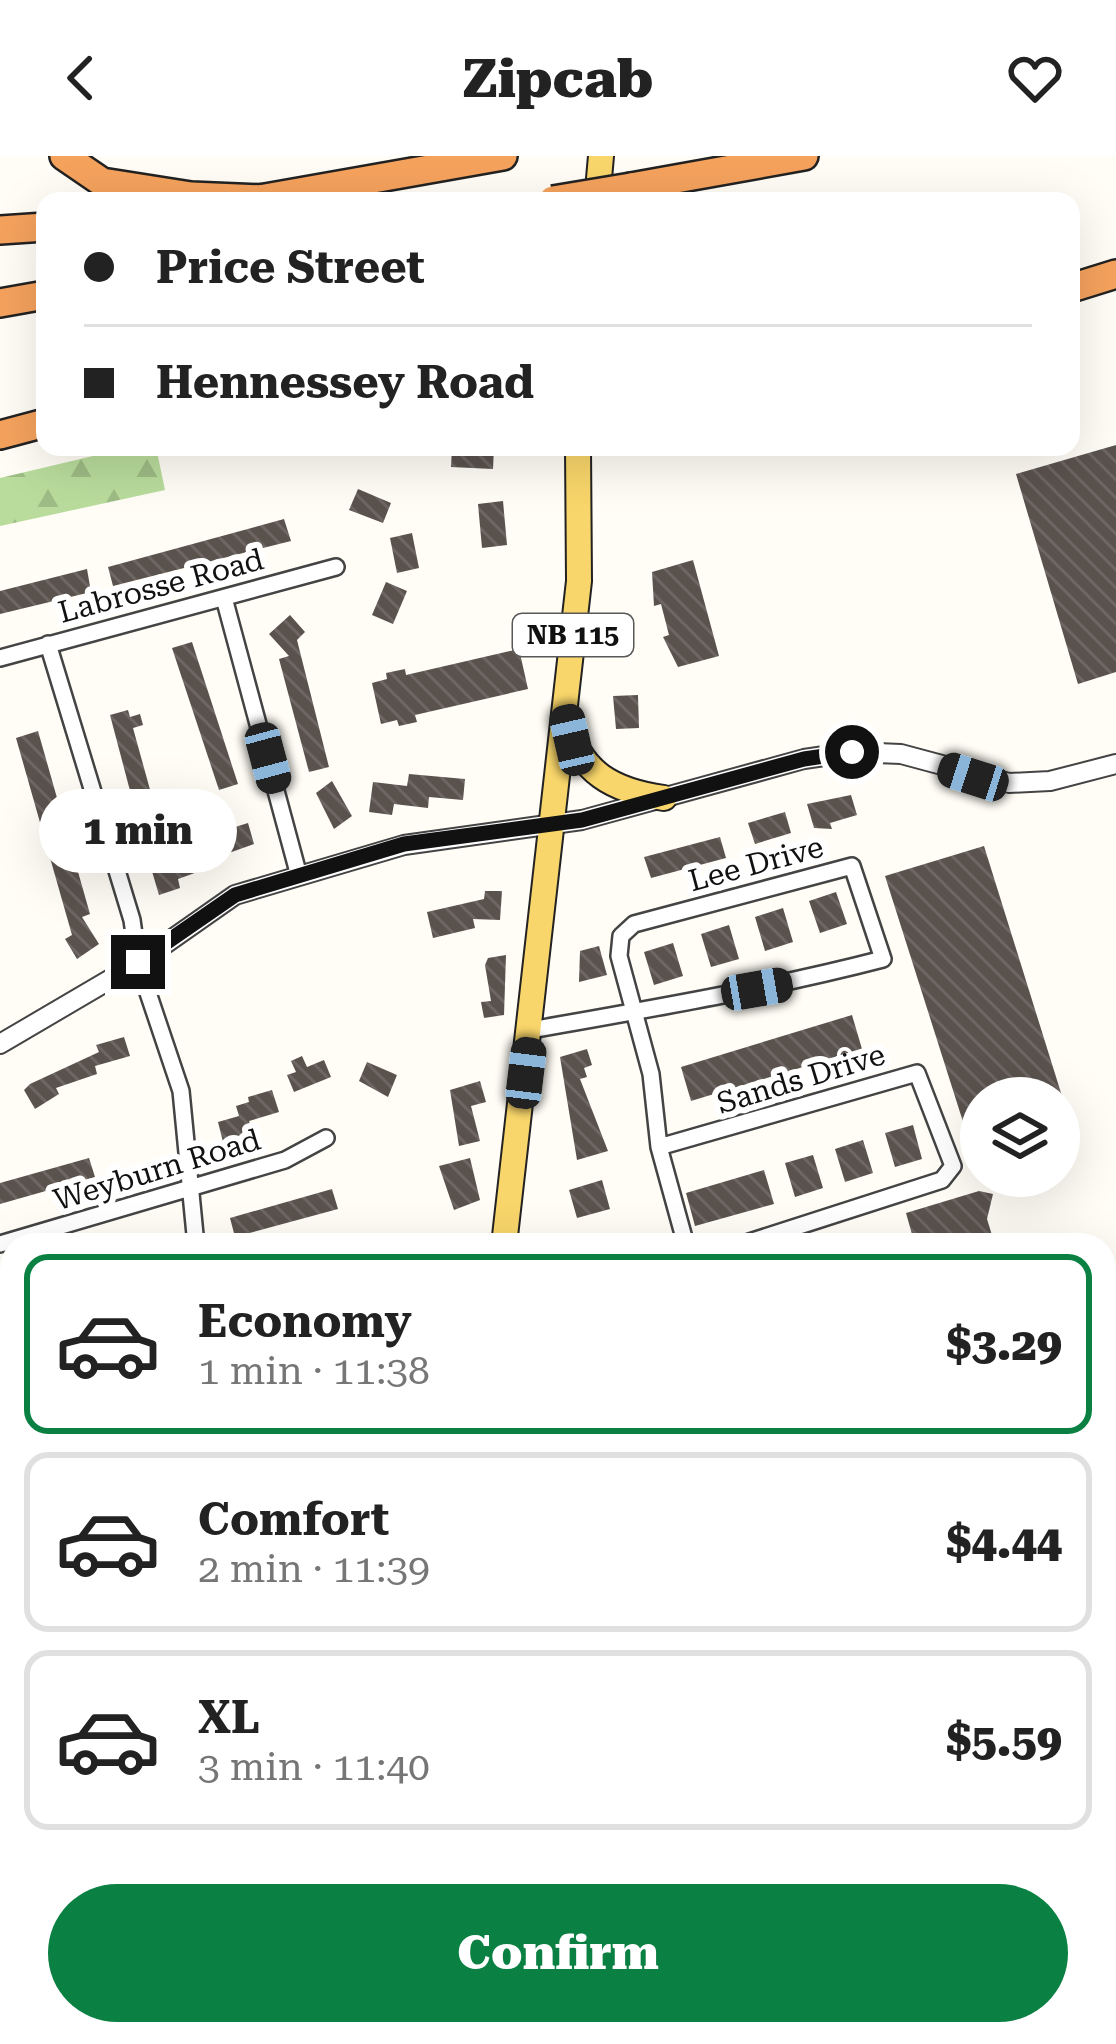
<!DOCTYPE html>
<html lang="en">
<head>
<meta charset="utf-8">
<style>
  body { margin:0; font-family:"Roboto Serif",serif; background:#f6f6f6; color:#222; height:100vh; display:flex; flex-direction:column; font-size:45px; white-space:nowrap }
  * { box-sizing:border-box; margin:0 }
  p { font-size:39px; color:#767676 }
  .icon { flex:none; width:66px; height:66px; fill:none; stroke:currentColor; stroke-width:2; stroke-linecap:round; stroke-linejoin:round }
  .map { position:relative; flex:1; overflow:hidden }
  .side { position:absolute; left:0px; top:1077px; width:1116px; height:813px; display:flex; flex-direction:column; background:#fff; border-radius:36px 36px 0 0; box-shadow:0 12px 48px #0002 }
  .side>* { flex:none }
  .top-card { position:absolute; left:36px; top:36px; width:1044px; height:264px; border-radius:24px; box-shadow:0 12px 48px #0002; display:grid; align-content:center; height:264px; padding:0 48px; background:#fff }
  .tools { position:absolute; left:960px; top:921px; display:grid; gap:24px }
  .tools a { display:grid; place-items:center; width:120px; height:120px; border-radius:50%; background:#fff; box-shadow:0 12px 48px #0002; font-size:60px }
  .end { position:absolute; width:54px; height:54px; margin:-27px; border:15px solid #111; background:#fff; box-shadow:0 0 0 6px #fff }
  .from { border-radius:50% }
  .bubble { position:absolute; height:84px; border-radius:42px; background:#fff; box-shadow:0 12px 48px #0002; font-size:39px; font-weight:800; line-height:84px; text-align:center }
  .car { position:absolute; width:36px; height:72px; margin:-36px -18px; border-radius:15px; box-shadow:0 0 9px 3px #0007; background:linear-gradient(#222 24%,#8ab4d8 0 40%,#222 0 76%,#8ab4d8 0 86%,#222 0) }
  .top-card b { display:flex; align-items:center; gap:42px; height:114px; font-size:45px }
  .top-card b+b { border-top:3px solid #e0e0e0 }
  .top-card i { width:30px; height:30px; background:#222 }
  ul { padding:21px 0 0; list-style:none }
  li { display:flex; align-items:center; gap:36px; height:180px; margin:0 24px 18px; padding:0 24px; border:6px solid #e0e0e0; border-radius:24px }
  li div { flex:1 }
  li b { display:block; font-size:45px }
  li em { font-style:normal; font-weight:800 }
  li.selected { border-color:#0b8043 }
  li>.icon { width:108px; height:108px; stroke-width:1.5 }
  .cta { display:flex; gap:24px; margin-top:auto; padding:24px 48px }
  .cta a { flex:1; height:138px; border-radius:72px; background:#0b8043; color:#fff; font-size:48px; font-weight:800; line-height:138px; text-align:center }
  header { display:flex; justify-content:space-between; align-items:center; height:156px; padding:0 48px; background:#fff; font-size:54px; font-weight:800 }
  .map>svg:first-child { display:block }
</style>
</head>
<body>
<header><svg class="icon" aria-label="back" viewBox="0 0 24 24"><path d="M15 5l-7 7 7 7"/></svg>Zipcab<svg class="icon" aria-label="heart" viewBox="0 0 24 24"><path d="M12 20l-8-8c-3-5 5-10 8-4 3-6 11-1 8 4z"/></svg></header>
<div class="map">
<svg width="1116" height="1888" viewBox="0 0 1116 1888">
  <defs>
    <pattern id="forest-firs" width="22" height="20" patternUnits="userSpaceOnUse" patternTransform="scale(3)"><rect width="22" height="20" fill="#b9dc9c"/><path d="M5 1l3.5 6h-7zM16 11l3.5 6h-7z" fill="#9ebc85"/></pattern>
    <pattern id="building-back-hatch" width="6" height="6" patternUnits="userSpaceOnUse" patternTransform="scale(3)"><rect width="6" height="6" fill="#5a524d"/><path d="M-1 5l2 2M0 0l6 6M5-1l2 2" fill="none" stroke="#6d6662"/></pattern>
  </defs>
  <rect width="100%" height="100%" fill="#fffdf5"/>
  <path fill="url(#forest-firs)" d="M131,291H156L165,334L0,370V322Z
    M12,1625V1768L0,1771V1627Z"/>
  <path fill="url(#building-back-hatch)" d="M1116,289V516L1078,528L1016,318Z
    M452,291H494L493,313L451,311Z
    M358,333L391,347L383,367L349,354Z
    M503,345L507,389L482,392L478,348Z
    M284,363L291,385L113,430L108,411Z
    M412,377L419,412L397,417L390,382Z
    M693,404L719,500L678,511L663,481L669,479L661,448L654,450L652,416Z
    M87,413L91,436L0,458V435Z
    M386,426L407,435L393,468L372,459Z
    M290,459L305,476L297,484L329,611L309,616L279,503L289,500L269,478Z
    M192,486L238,628L219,634L172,492Z
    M519,493L528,533L415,559L417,566L399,570L397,564L381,568L372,527L387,523L386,517L405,513L406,519Z
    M638,539L639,572L616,573L613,540Z
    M128,554L130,561L140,558L143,569L133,572L157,659L138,665L110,559Z
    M38,575L90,758L82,761L99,788L77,803L65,783L72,779L16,582Z
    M409,618L465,623L463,644L429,641L428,652L394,648L392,659L369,656L373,626L407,630Z
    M332,625L352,660L334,673L316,637Z
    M851,639L857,659L830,667L832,673L814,672L807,648Z
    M785,656L791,677L755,688L748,667Z
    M248,667L254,688L215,702L217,709L178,723L180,732L159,739L151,712L222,685L219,676Z
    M720,681L726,702L651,722L644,701Z
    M984,690L1076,985L1059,991V942H981L978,1013L885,720Z
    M485,735H502L500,764L473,763L475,772L433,782L427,756L484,743Z
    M836,736L847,768L820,777L809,745Z
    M783,752L793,786L765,795L755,761Z
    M729,769L739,803L711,811L701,778Z
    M673,787L683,820L654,829L644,796Z
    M599,790L607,819L579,826L580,795Z
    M506,799L504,859L484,862L481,846L491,845L485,809L488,802Z
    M852,859L862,893L691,945L681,911Z
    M124,881L130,900L95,910L97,918L56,932L59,938L35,953L24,934L30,928L99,896L96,889Z
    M587,893L592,909L584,912L587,921L580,923L608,995L577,1004L560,901Z
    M302,900L307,911L324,904L331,921L294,936L287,919L296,916L291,905Z
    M367,906L397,919L388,941L359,925Z
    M480,925L486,946L471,950L480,985L459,990L450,934Z
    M272,934L279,956L249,965L253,977L223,986L218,966L239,960L236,950L249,946L248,941Z
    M913,969L922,1003L895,1011L885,977Z
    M863,984L873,1017L845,1026L835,993Z
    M813,999L823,1032L795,1041L785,1007Z
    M89,1002L95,1021L0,1048V1027Z
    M470,1002L480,1044L454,1054L439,1010Z
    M764,1014L774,1048L695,1070L686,1037Z
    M602,1024L610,1053L577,1062L569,1034Z
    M332,1033L338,1053L235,1081L230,1062Z
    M979,1035L993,1038L987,1063L995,1089H915L906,1057Z
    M1116,1757V1888H1104V1783Z"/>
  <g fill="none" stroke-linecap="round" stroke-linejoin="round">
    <defs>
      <path id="service" d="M848,1089H858
        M1104,1346L1116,1376
        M121,1888L126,1878"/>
      <path id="minor" d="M224,442L299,720
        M48,488L132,764L138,807L181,935L196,1089
        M0,502L336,411
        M531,874C649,853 767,833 883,803L852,710L634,768L621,780L619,800L651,918L659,991L686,1089
        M659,991L917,917L953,1010L942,1024L740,1089
        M0,1088L285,1004L326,982
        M0,1304L12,1302
        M1104,1344L1116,1340
        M1104,1600L1116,1590
        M0,1819L12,1807
        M0,1852L12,1864
        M152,1878L170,1888
        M691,1878H733
        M315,1888L346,1881L385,1887
        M662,1888L669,1878
        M976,1888L977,1878"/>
      <path id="tertiary" d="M0,888L138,807L235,739L404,689L582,664L804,603L852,596L901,598L1009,627L1050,625L1116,608"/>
      <path id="primary" d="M597,45L601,0
        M567,565C579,617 614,635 664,642
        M504,1089L579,425L578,291
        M385,1888L386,1878"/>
      <path id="motorway" d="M64,0L102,26L191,40L263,43
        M631,31L804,0
        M248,45L503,0
        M0,74L45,71
        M1071,132L1116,118
        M0,147L45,139
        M0,279L45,267"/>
    </defs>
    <use href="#service" stroke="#444" stroke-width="12"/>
    <use href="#minor" stroke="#444" stroke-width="20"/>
    <use href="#tertiary" stroke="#444" stroke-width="22"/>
    <use href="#primary" stroke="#222" stroke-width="28"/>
    <use href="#motorway" stroke="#222" stroke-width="32"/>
    <use href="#service" stroke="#fff" stroke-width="8"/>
    <use href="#minor" stroke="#fff" stroke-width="15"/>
    <use href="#tertiary" stroke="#fff" stroke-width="18"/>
    <use href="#primary" stroke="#f9d66b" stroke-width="24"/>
    <use href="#motorway" stroke="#f5a25d" stroke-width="27"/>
    <defs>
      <path id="motorway-bridge" d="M553,44L631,31"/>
    </defs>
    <use href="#motorway-bridge" stroke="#222" stroke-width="32" stroke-linecap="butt"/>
    <use href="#motorway-bridge" stroke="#f5a25d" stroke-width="27"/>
  </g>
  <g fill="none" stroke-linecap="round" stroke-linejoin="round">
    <path stroke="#111" stroke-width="15" d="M138,806L235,739L404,688L582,664L804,603L852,596"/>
  </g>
  <g text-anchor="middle" stroke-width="12" stroke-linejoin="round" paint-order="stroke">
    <rect fill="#fff" stroke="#585858" stroke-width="3" x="513" y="458" width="120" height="42" rx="9"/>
    <g font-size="27" font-weight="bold" fill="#111">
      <text x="573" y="488">NB 115</text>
    </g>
    <g font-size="30" fill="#111" stroke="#fff">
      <text transform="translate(161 430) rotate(-15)" y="10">Labrosse Road</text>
      <text transform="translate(756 708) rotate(-15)" y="10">Lee Drive</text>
      <text transform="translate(801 923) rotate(-17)" y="10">Sands Drive</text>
      <text transform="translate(157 1014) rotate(-17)" y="10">Weyburn Road</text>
    </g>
  </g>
</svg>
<div class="tools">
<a><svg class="icon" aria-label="layers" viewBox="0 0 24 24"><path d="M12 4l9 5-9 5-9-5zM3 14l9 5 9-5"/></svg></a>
</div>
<i class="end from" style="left:852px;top:596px"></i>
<i class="end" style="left:138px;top:806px"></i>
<div class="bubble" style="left:39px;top:633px;width:198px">1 min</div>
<i class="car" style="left:572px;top:584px;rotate:347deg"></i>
<i class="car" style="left:268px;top:602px;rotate:165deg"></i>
<i class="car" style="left:973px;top:621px;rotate:288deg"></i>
<i class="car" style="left:757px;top:833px;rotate:80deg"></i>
<i class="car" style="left:526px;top:917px;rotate:7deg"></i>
<div class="top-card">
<b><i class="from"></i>Price Street</b>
<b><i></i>Hennessey Road</b>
</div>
<section class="side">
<ul>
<li class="selected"><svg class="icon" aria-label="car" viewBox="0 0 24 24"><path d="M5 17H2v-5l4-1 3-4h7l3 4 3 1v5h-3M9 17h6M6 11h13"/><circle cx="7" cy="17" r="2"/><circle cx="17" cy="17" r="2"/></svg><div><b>Economy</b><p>1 min · 11:38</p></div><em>$3.29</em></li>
<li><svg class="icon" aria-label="car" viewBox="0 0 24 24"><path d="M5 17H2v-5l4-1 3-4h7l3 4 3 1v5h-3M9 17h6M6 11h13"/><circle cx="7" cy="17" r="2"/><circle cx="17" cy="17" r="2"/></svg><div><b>Comfort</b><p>2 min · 11:39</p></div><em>$4.44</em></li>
<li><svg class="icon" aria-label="car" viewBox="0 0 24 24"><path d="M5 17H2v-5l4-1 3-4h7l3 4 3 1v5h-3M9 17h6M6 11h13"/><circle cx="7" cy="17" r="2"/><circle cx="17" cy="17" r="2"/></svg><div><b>XL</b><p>3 min · 11:40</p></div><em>$5.59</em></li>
</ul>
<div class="cta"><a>Confirm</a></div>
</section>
</div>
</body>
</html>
